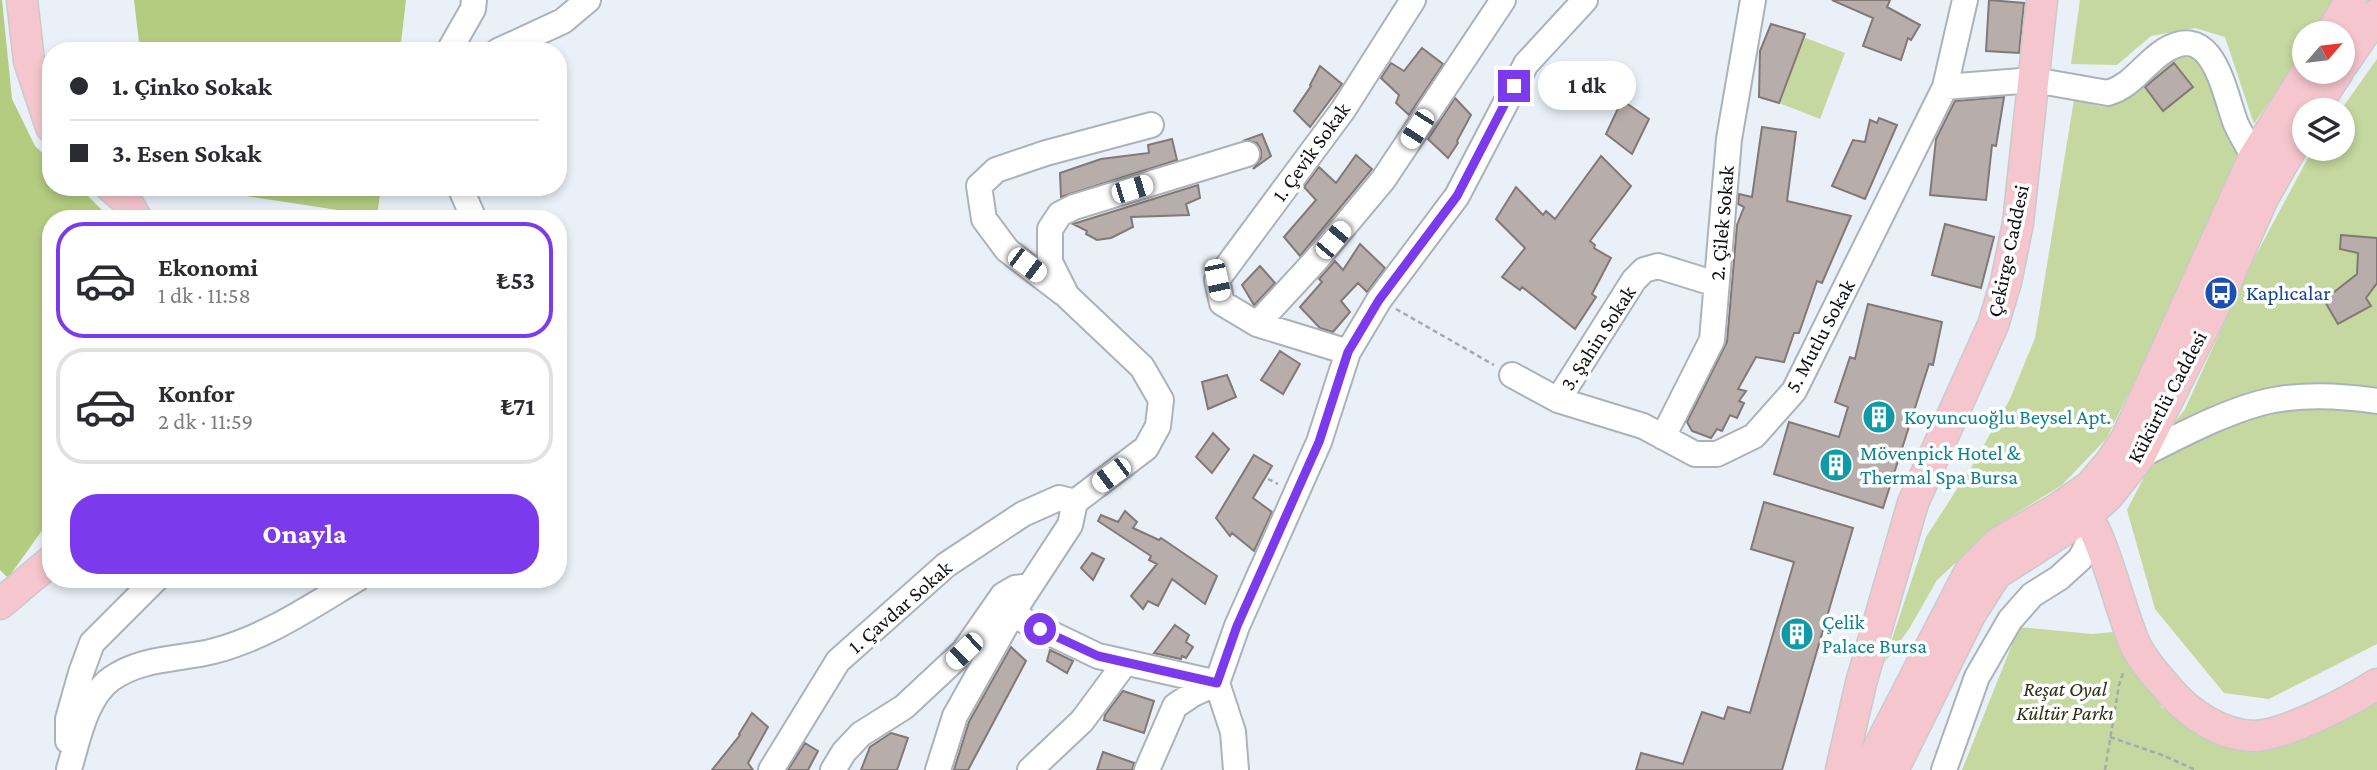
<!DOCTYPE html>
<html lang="tr">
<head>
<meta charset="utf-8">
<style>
  body { margin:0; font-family:"Crimson Pro",serif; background:#f7f7f7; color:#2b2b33; height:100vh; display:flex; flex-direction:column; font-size:26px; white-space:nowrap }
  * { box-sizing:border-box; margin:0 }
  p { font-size:23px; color:#7c7c81 }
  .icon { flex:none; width:38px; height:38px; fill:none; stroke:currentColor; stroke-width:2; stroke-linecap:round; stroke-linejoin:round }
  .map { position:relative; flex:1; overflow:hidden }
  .drawer { position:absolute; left:42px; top:210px; width:525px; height:378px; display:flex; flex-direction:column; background:#fff; border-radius:28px; box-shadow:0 4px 10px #0003 }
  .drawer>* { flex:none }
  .top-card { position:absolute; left:42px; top:42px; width:525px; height:154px; border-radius:28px; box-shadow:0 4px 10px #0003; display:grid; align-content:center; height:154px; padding:0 28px; background:#fff }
  .needle { width:46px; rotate:62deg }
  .tools { position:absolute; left:2292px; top:21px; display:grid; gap:14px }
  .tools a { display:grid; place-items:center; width:63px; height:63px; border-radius:50%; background:#fff; box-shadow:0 4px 10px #0003; font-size:35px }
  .end { position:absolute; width:32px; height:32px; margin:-16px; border:9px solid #7c3aed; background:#fff; box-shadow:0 0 0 4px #fff }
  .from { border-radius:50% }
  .bubble { position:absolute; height:49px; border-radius:24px; background:#fff; box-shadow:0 4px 10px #0003; font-size:23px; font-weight:700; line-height:49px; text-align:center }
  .car { position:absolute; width:21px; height:42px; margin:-21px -10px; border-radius:9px; box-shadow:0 0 5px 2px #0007; background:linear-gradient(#fff 24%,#345 0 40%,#fff 0 76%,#345 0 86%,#fff 0) }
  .top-card b { display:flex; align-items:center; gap:24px; height:66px; font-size:26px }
  .top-card b+b { border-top:2px solid #e1e1e2 }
  .top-card i { width:18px; height:18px; background:#2b2b33 }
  ul { padding:12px 0 0; list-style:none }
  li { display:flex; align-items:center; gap:21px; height:116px; margin:0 14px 10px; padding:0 14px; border:4px solid #e1e1e2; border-radius:28px }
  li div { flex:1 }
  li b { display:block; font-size:26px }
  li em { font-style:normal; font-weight:700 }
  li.on { border-color:#7c3aed }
  li>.icon { width:63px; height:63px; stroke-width:1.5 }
  .action { display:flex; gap:14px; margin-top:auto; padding:14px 28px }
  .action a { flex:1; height:80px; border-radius:28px; background:#7c3aed; color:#fff; font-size:28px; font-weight:700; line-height:80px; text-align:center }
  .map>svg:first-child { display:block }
</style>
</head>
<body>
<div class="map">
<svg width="2377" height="770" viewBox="0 0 2377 770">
  <rect width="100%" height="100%" fill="#e9f0f7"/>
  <path fill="#c4d89f" d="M2080,0H2336L2316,33H2305V49L2254,124L2225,37L2195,28L2151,36L2117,65L2071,64Z
    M1803,37L1845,53L1820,119L1779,103Z
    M2180,57L2198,58L2244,155L2107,438L2062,485L1997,525L1937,580L1909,629L1884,663L1926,537L1972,466L2010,399L2035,338L2074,100L2104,107L2130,91L2161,63Z
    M2377,59V644L2269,699L2224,693L2155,609L2127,510L2168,431L2185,409L2249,268L2308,158L2315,149H2343V110H2341Z
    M2019,627L2092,634L2114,632L2162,708L2239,749L2377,697V770H1962Z"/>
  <path fill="#b3cc80" d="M0,0H2L12,99L35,146L51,161V187H79L111,219H51V518L8,578L0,570Z
    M134,0H406L400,51H140Z
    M216,187H381L377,216L220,192Z"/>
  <path fill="#b7adab" stroke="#827876" stroke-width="2" d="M1832,0H1890L1887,7L1920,25L1911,40L1908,38L1901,60L1863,46L1873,18Z
    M1989,0L2024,3L2019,53L1986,51Z
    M1771,24L1805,34L1779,103L1759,97L1760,51Z
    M1422,48L1443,64L1409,115L1396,103L1399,95L1381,78L1391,63L1404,71Z
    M2174,63L2193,87L2163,111L2145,87Z
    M1320,66L1342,84L1310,127L1294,111L1311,86L1310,85Z
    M2004,97L1996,146L1992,145L1986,200L1930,195L1936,139L1955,101Z
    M1455,98L1471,115L1457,141L1458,143L1448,158L1428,139Z
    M1622,100L1649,119L1632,154L1606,134Z
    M1879,118L1897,125L1865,199L1832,186L1853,140L1865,142L1870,120L1877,123Z
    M1762,127L1796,132L1787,201L1851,216L1822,283L1817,281L1799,333H1794L1784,362L1756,357L1738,389L1746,391L1739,401L1744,403L1737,418L1730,415L1722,431L1717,429L1711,438L1692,431L1687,422L1727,342L1737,225L1744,207L1738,204L1739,194L1752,197Z
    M1262,134L1271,156L1253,169L1261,158V150L1257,143L1245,140Z
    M1172,139L1177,160L1061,197L1060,173L1101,159L1149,153L1148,145Z
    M1356,155L1372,169L1300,256L1284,237L1316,200L1304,187L1319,167L1336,183Z
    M1601,156L1631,186L1590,241L1595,245L1594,248L1611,258L1592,294L1596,297L1575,329L1522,287L1520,290L1502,277L1525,248L1496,219L1516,187L1543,215L1546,211L1555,219Z
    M1198,185L1200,198L1186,204L1189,215L1131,217L1133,227L1111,238L1097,240L1086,234L1087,231L1073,224Z
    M1945,224L1994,237L1981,288L1932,275Z
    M2341,235L2377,238V283L2366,298L2371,306L2338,324L2324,300L2357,274L2358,253L2340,249Z
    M1360,244L1385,268L1367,292L1358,283L1341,301L1350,312L1333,332L1320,328L1300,307L1322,282L1319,279L1335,261L1343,270Z
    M1260,266L1275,283L1254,305L1242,285Z
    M1868,304L1942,322L1933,365L1929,364L1883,508L1774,474L1789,422L1839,437L1848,407L1835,402L1850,357L1855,359Z
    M1280,351L1300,364L1283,394L1261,380Z
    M1227,375L1236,397L1208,409L1202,382Z
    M1213,433L1229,449L1212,473L1196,457Z
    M1254,455L1272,466L1253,498L1272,512L1254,551L1232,533L1230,536L1216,518Z
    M1764,502L1853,528L1782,770H1636L1641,753L1683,764L1702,712L1724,719L1728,707L1750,713L1794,562L1751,549Z
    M1125,511L1137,522L1133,528L1159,540L1161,538L1217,576L1205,604L1172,579L1158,606L1148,601L1143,609L1131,596L1157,564L1149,560L1151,556L1098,521L1101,515L1118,522Z
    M1092,553L1104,559L1093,580L1081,568Z
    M1175,625L1189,635L1186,642L1193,647L1186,658L1182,656L1181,659L1154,653Z
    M1011,647L1026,661L968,770H954L969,722Z
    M1050,650L1073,661L1067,673L1047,661Z
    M1123,691L1154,701L1144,733L1104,720L1105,715Z
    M752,713L768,727L748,763L753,770H712L740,735L739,734Z
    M891,733L908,738L897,770H861L870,747Z
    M805,743L818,751L808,770H788Z
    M1103,752L1134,763L1132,770H1097Z"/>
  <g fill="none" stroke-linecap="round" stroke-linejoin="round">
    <defs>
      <path id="minor" d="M449,51L473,9L474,0
        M498,51L563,21L588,0
        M1945,87L2034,80L2108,93C2132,86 2144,64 2164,51C2214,19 2224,94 2236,124C2241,135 2248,146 2254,157
        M460,187L474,219
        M1063,293L1007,250L984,219L979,186L996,170L1046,153L1151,125
        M1257,324L1316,260L1383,180L1503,0
        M1348,352L1257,324L1222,303L1217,280L1343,110L1413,0
        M1512,375L1558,400L1643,426L1695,454H1717L1754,436L1794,391L1945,87L1965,0
        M1558,400L1634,280L1644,270L1658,266L1716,284
        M1663,437L1712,340L1729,139L1753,0
        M2140,456C2179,436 2237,405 2280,399C2313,394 2344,396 2377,401
        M1075,502L1146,448L1158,426L1161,400L1142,367L1067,296L1050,262V229L1060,214L1074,207L1247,154
        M1015,609L1023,620L1098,656L1217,683L1233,732L1236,770
        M68,741V719L81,673L92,643L156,579
        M69,769C78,740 85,698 111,679C142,657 179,660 214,651C267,637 310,607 357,579
        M771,770L838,661L946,565L1023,514L1059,498L1075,502
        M833,770L844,752L861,734L904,707L964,651L1003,595L1015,588L1030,586
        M938,770L955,716L1015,609L1070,525L1075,502
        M1030,770L1082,721L1125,663
        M1147,770L1175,706L1193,694L1217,683L1237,626L1319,442L1348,352L1379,300L1457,196L1526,64L1585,0
        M1944,770L1977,677L2010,620L2032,595L2059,578L2080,559L2095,531"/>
      <path id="major" d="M22,0L29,61L51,127
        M2331,33L2351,0
        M2343,64L2377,14
        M2313,110L2338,72
        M111,187L125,199L137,219
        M2070,509C2083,510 2089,520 2095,531C2111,566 2119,605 2134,642C2141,659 2156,675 2168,689C2189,714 2222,736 2255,736C2286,735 2350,701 2377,684
        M0,604L51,561
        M1841,770L1861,683L1913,503L1993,325L2006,282L2018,223L2042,0
        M1867,770L1970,571L1998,543L2057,509L2090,486L2109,464L2126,439L2254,157L2307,72
        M1893,770L1970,615L1996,574L2086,516L2108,496L2140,456L2221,293L2263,198L2305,125"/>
    </defs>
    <use href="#minor" stroke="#acb2b9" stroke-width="28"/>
    <use href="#major" stroke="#cacacb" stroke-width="33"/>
    <path stroke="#a4aaaf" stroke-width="2.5" stroke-dasharray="5 3.5" stroke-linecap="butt" d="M1396,309L1494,365
      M1268,479L1278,484
      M2110,737L2162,755L2196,770
      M2105,770L2119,685L2123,673"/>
    <use href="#minor" stroke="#fff" stroke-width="24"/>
    <use href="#major" stroke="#f5c6cd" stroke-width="30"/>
  </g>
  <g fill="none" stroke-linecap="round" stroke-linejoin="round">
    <path stroke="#7c3aed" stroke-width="9" d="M1040,629L1098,656L1217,683L1237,626L1319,442L1348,352L1379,300L1457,196L1514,86"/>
  </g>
  <defs>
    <symbol id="bus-disc" viewBox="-11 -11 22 22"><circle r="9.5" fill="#1a4fb4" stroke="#fff"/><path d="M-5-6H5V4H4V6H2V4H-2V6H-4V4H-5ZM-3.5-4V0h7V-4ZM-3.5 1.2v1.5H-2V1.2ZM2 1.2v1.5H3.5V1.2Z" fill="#fff"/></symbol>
    <symbol id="building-disc" viewBox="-11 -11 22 22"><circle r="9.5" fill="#0f9aa8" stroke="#fff"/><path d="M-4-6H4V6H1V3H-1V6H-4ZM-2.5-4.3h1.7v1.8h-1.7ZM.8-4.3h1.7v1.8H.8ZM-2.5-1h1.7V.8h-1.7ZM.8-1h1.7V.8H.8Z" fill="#fff"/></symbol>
  </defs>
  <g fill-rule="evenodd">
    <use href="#bus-disc" x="2202" y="274" width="38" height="38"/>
    <use href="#building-disc" x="1860" y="398" width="38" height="38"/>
    <use href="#building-disc" x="1817" y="446" width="38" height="38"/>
    <use href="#building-disc" x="1778" y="615" width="38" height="38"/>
  </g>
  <g text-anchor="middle" stroke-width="7" stroke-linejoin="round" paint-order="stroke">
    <g font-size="21" fill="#0d0f12" stroke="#fff">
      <text transform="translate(1311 152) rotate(-54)" y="7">1. Çevik Sokak</text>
      <text transform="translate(1722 223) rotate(-85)" y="7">2. Çilek Sokak</text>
      <text transform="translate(2008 251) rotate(-78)" y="7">Çekirge Caddesi</text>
      <text transform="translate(1820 336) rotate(-62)" y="7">5. Mutlu Sokak</text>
      <text transform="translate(1598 338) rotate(-57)" y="7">3. Şahin Sokak</text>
      <text transform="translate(2167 397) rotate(-62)" y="7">Kükürtlü Caddesi</text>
      <text transform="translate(900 607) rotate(-41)" y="7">1. Çavdar Sokak</text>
    </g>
    <g font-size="21" fill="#164399" stroke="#fff" text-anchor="start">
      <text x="2246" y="300">Kaplıcalar</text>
    </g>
    <g font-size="21" fill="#0d838f" stroke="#fff" text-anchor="start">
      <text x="1904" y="424">Koyuncuoğlu Beysel Apt.</text>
      <text x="1860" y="460">Mövenpick Hotel &amp;<tspan x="1860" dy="24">Thermal Spa Bursa</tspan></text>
      <text x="1822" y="629">Çelik<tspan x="1822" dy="24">Palace Bursa</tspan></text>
    </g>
    <g font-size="21" font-style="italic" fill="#2a3313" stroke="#fff">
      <text x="2065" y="696">Reşat Oyal<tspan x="2065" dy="24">Kültür Parkı</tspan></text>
    </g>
  </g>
</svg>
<div class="tools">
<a><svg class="needle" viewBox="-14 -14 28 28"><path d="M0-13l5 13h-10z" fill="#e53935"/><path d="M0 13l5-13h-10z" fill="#7c7c81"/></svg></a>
<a><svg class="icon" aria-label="layers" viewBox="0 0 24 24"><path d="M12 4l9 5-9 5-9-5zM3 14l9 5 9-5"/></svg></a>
</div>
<i class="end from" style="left:1040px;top:629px"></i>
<i class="end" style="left:1514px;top:86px"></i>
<div class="bubble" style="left:1538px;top:61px;width:98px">1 dk</div>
<i class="car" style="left:1417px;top:129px;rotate:213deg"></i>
<i class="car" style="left:1132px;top:189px;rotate:73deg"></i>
<i class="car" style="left:1333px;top:240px;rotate:40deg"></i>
<i class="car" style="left:1027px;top:265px;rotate:127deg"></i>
<i class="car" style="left:1217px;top:280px;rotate:168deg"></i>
<i class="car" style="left:1111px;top:475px;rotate:233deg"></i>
<i class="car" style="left:964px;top:651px;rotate:226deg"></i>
<div class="top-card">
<b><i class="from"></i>1. Çinko Sokak</b>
<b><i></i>3. Esen Sokak</b>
</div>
<section class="drawer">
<ul>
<li class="on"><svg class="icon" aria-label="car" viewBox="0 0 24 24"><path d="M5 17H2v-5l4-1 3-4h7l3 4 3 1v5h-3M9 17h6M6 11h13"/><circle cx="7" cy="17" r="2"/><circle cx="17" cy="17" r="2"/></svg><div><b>Ekonomi</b><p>1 dk · 11:58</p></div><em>₺53</em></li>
<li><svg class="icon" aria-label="car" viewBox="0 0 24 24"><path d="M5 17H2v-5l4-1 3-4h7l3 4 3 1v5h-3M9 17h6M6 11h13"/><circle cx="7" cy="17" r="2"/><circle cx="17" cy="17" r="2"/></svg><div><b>Konfor</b><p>2 dk · 11:59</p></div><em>₺71</em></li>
</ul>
<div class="action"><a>Onayla</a></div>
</section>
</div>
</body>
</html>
